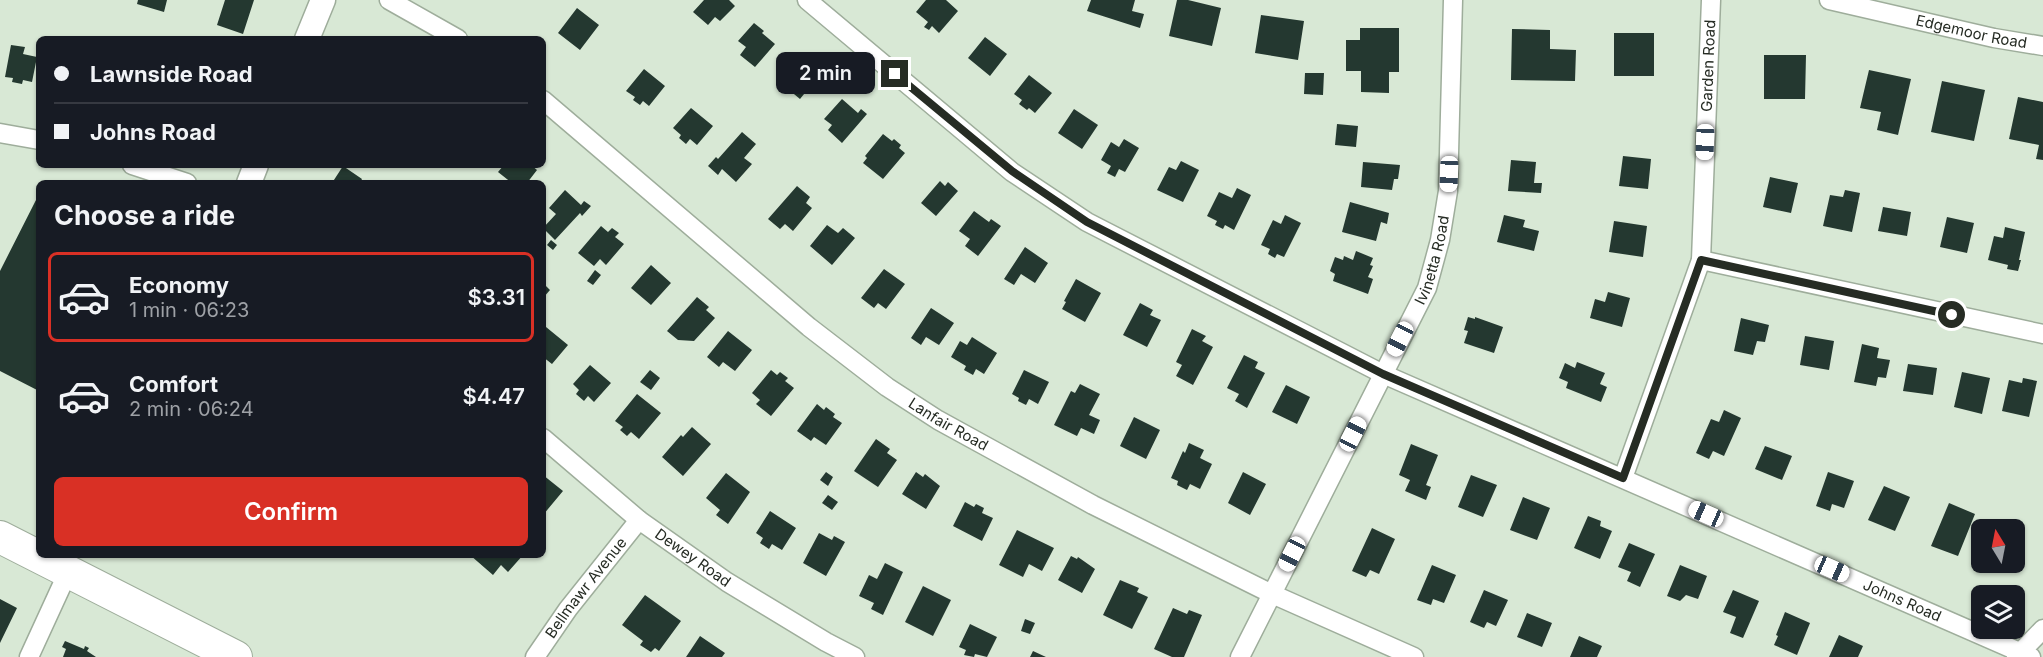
<!DOCTYPE html>
<html lang="en">
<head>
<meta charset="utf-8">
<style>
  body { margin:0; font-family:Inter,sans-serif; background:#20242c; color:#f1f3f6; height:100vh; display:flex; flex-direction:column; font-size:22px; white-space:nowrap }
  * { box-sizing:border-box; margin:0 }
  p { font-size:20px; color:#9ea1a6 }
  .icon { flex:none; width:33px; height:33px; fill:none; stroke:currentColor; stroke-width:2; stroke-linecap:round; stroke-linejoin:round }
  .map { position:relative; flex:1; overflow:hidden }
  .side { position:absolute; left:36px; top:180px; width:510px; height:378px; display:flex; flex-direction:column; background:#171b24; border-radius:9px; box-shadow:0 2px 4px #0004 }
  .side>* { flex:none }
  .top-card { position:absolute; left:36px; top:36px; width:510px; height:132px; border-radius:9px; box-shadow:0 2px 4px #0004; display:grid; align-content:center; height:132px; padding:0 18px; background:#171b24 }
  .needle { width:39px; rotate:350deg }
  .tools { position:absolute; left:1971px; top:519px; display:grid; gap:12px }
  .tools a { display:grid; place-items:center; width:54px; height:54px; border-radius:9px; background:#171b24; box-shadow:0 2px 4px #0004; font-size:30px }
  .end { position:absolute; width:27px; height:27px; margin:-14px; border:8px solid #262c24; background:#fff; box-shadow:0 0 0 3px #fff }
  .from { border-radius:50% }
  .bubble { position:absolute; height:42px; border-radius:9px; background:#171b24; box-shadow:0 2px 4px #0004; font-size:20px; font-weight:600; line-height:42px; text-align:center }
  .car { position:absolute; width:18px; height:36px; margin:-18px -9px; border-radius:8px; box-shadow:0 0 4px 2px #0007; background:linear-gradient(#fff 24%,#345 0 40%,#fff 0 76%,#345 0 86%,#fff 0) }
  .top-card b { display:flex; align-items:center; gap:21px; height:57px; font-size:22px }
  .top-card b+b { border-top:2px solid #363941 }
  .top-card i { width:15px; height:15px; background:#f1f3f6 }
  ul { padding:0; list-style:none }
  li { display:flex; align-items:center; gap:18px; height:90px; margin:0 12px 9px; padding:0 6px; border:3px solid transparent; border-radius:9px }
  li div { flex:1 }
  li b { display:block; font-size:22px }
  li em { font-style:normal; font-weight:600 }
  li.selected { border-color:#d93025 }
  li>.icon { width:54px; height:54px; stroke-width:1.5 }
  h2 { padding:0 18px; font-size:27px; line-height:72px }
  .primary-button { display:flex; gap:12px; margin-top:auto; padding:12px 18px }
  .primary-button a { flex:1; height:69px; border-radius:9px; background:#d93025; color:#fff; font-size:24px; font-weight:600; line-height:69px; text-align:center }
  .map>svg:first-child { display:block }
</style>
</head>
<body>
<div class="map">
<svg width="2043" height="657" viewBox="0 0 2043 657">
  <rect width="100%" height="100%" fill="#d8e8d5"/>
  <path fill="#243830" d="M138,0H167L164,12L137,4Z
    M225,0H254L243,34L217,25Z
    M704,0H729L735,6L720,21L715,17L708,25L693,12Z
    M926,0H946L958,11L939,33L932,26L929,30L924,27L928,22L916,12Z
    M1091,0H1135L1132,11L1144,14L1140,28L1087,11Z
    M1177,0H1188L1221,8L1212,46L1169,36Z
    M577,8L599,25L580,50L558,33Z
    M1261,15L1304,21L1298,60L1255,53Z
    M754,23L764,31L762,33L775,44L755,67L740,55L746,47L738,41Z
    M1360,28H1399V72H1389V93L1361,92V71H1346V40H1360Z
    M1512,29L1550,30V49L1576,50L1575,81L1511,80Z
    M1614,33H1654V76H1614Z
    M985,37L1007,54L990,76L968,58Z
    M11,45L25,47L23,54L37,57L32,82L23,80L22,84L12,82L13,78L5,77Z
    M1764,55H1806L1805,99H1764Z
    M793,60L802,67L805,63L813,70L810,73L817,78L800,99L777,80Z
    M644,69L665,86L649,106L643,101L640,105L633,100L635,97L626,91Z
    M1869,70L1911,79L1898,135L1877,130L1881,112L1860,108Z
    M1305,73H1324L1323,95L1304,94Z
    M1029,75L1052,93L1035,113L1029,108L1027,110L1019,104L1022,100L1014,94Z
    M1942,81L1985,90L1974,141L1931,132Z
    M2018,97L2043,102V160L2036,159L2039,145L2009,139Z
    M842,99L858,113L861,109L867,114L842,143L828,130L832,125L824,119Z
    M691,108L713,126L697,145L690,139L686,144L679,138L681,135L673,128Z
    M1074,109L1098,125L1082,149L1058,133Z
    M1337,124L1358,126L1356,147L1335,145Z
    M742,132L756,144L744,158L752,164L736,182L722,169L718,175L708,166L716,157L718,159Z
    M883,134L892,141L894,139L901,145L899,148L905,153L883,179L863,163L867,158L865,156Z
    M1124,139L1139,148L1125,172L1119,169L1115,177L1107,173L1111,166L1101,160L1111,142L1119,147Z
    M1623,156L1651,159L1648,189L1619,186Z
    M1511,160L1536,162L1534,183H1542L1541,193L1508,191Z
    M1181,161L1199,170L1183,202L1157,190L1169,167L1176,170Z
    M1363,162L1400,165L1398,179H1394L1392,190L1361,187Z
    M504,165H531L537,170L527,183H512L498,172Z
    M343,166L362,179L360,183H332Z
    M1770,177L1798,183L1791,213L1763,207Z
    M940,181L945,186L948,182L958,191L936,216L921,203Z
    M797,186L810,197L806,203L812,208L793,231L785,224L780,229L768,219Z
    M1237,188L1251,195L1234,230L1225,225L1223,229L1215,225L1217,221L1207,216L1219,192L1232,198Z
    M565,190L581,205L584,201L591,206L582,216L580,213L555,240L543,228L556,214L549,208Z
    M1845,190L1860,193L1852,232L1823,226L1830,195L1843,197Z
    M36,200L39,202V391L0,371V271Z
    M1350,202L1389,213L1387,224L1381,222L1376,241L1342,232Z
    M1883,207L1911,212L1907,236L1878,231Z
    M974,211L989,222L991,219L1001,226L978,256L965,246L970,239L959,231Z
    M1285,215L1301,223L1284,257L1277,254L1275,258L1268,254L1270,249L1261,245L1273,220L1281,224Z
    M1504,215L1525,220L1523,227L1539,231L1534,251L1497,242Z
    M1947,217L1974,223L1967,253L1940,247Z
    M1614,221L1647,226L1643,257L1609,252Z
    M827,225L838,233L843,228L855,238L832,265L810,246Z
    M601,226L608,232L612,228L619,233L615,237L624,244L606,265L600,259L594,266L578,253Z
    M2005,227L2025,232L2019,260H2021L2018,271L2007,269L2008,265L1988,260L1994,236L2003,238Z
    M551,240L557,245L553,250L547,245Z
    M1025,247L1048,263L1035,283L1021,274L1014,285L1004,279Z
    M1356,251L1373,258L1370,265L1373,266L1368,277L1373,279L1368,294L1333,281L1335,274L1330,271L1335,257L1343,260L1344,256L1353,260Z
    M651,265L671,283L651,305L631,288Z
    M884,269L905,284L886,309L878,303L874,308L861,298Z
    M595,270L601,275L593,285L587,281Z
    M1076,279L1101,293L1085,322L1062,309L1066,302L1064,301Z
    M543,283L550,290L543,298Z
    M1608,292L1630,298L1622,327L1590,318L1595,299L1605,302Z
    M697,297L709,307L706,310L715,318L694,341L678,340L667,331Z
    M1140,303L1153,310L1150,315L1161,320L1147,347L1123,335Z
    M931,308L954,323L939,345L926,337L921,345L911,338Z
    M1468,317L1475,319V317L1503,327L1494,353L1464,343L1468,331L1464,330Z
    M1741,318L1769,325L1765,342L1757,341L1753,355L1734,351Z
    M546,327L568,345L552,364L543,357V330Z
    M1192,329L1206,336L1202,341L1213,347L1193,385L1176,376L1182,365L1176,362Z
    M728,331L752,350L735,371L723,362L719,367L707,357Z
    M1805,336L1834,341L1829,370L1800,365Z
    M972,337L997,353L984,374L976,369L973,375L964,370L966,366L951,357L960,341L967,345Z
    M1862,344L1879,348L1877,358L1890,360L1886,378L1878,377L1876,386L1854,382Z
    M1244,355L1258,362L1255,368L1265,373L1247,408L1235,401L1239,394L1227,388Z
    M1577,362L1605,373L1600,384L1607,387L1601,402L1566,388L1568,382L1559,378L1565,363L1575,368Z
    M1908,364L1937,368L1933,395L1903,391Z
    M590,365L611,383L594,402L588,396L584,401L576,394L579,390L573,384Z
    M650,370L660,378L651,390L640,382Z
    M771,370L777,375L780,372L788,378L785,381L794,388L771,416L756,404L760,400L752,393Z
    M1024,370L1049,382L1038,404L1029,399L1026,405L1018,401L1019,398L1012,394Z
    M1962,372L1990,378L1982,414L1954,407Z
    M2023,378L2037,381L2029,417L2002,411L2009,380L2022,383Z
    M1080,384L1100,394L1089,415L1100,420L1094,434L1081,428L1077,436L1054,425L1071,391L1075,393Z
    M1286,385L1310,397L1297,424L1272,412Z
    M637,394L661,413L639,439L631,432L627,436L620,430L623,427L615,421Z
    M817,404L824,410L826,407L835,414L833,417L842,423L826,445L814,437L811,441L797,431Z
    M1724,410L1741,418L1724,456L1713,451L1709,459L1696,453L1711,419L1719,422Z
    M1134,417L1160,430L1146,459L1120,446Z
    M692,427L711,444L683,476L662,457L681,435L683,437Z
    M876,439L890,449L887,453L897,460L878,487L854,471Z
    M1189,443L1204,450L1200,458L1212,464L1200,489L1190,484L1187,490L1177,485L1178,481L1171,478L1183,451L1185,453Z
    M1411,444L1438,455L1426,485L1431,487L1426,500L1405,491L1410,480L1399,475Z
    M1765,446L1792,456L1782,480L1755,469Z
    M826,472L833,477L828,486L820,480Z
    M916,472L923,477L925,474L940,486L926,509L902,494Z
    M1243,472L1266,484L1250,515L1228,503Z
    M1828,472L1854,481L1844,508L1832,504L1830,511L1816,506Z
    M726,473L750,492L728,524L716,515L720,510L706,498Z
    M543,475L563,491L543,515Z
    M1471,475L1497,485L1483,517L1458,507Z
    M1884,486L1910,497L1895,531L1868,520Z
    M828,495L838,502L832,510L822,503Z
    M1523,497L1550,508L1537,540L1510,530Z
    M965,502L974,507L976,504L984,508L982,513L993,518L982,541L953,526Z
    M1949,503L1975,514L1958,556L1931,546Z
    M770,511L796,528L782,550L772,544L769,549L760,543L763,538L756,533Z
    M1588,516L1601,521L1600,526L1612,531L1600,559L1574,548Z
    M1372,528L1395,539L1379,574L1370,570L1366,577L1352,571Z
    M1017,530L1054,548L1042,571L1029,564L1023,577L999,565Z
    M819,533L832,540L834,536L845,542L826,576L803,563Z
    M2014,538L2024,541L2011,573L1984,563L2014,562Z
    M1629,543L1655,554L1640,587L1627,581L1631,572L1618,567Z
    M470,555H523L508,572L501,565L493,575Z
    M1071,556L1077,559L1078,557L1095,569L1082,593L1058,580Z
    M885,563L903,572L883,615L871,609L874,603L859,596L869,575L877,579Z
    M1432,565L1456,575L1444,603L1433,599L1431,605L1417,600Z
    M1680,565L1707,576L1698,599L1686,595L1680,601L1667,596Z
    M1120,580L1139,588L1137,592L1148,597L1132,629L1103,615Z
    M923,586L951,600L933,636L905,622Z
    M1484,590L1508,600L1496,626L1487,622L1484,628L1470,622Z
    M1733,590L1759,601L1743,638L1730,633L1736,617L1723,612Z
    M645,595L681,621L659,651L655,648L651,652L640,645L643,641L622,625Z
    M0,599L17,608L0,643Z
    M1173,608L1187,614L1189,610L1202,615L1184,657H1172L1154,649Z
    M1785,612L1810,623L1797,655L1774,645L1778,636L1776,635Z
    M1527,613L1552,623L1542,647L1517,637Z
    M1025,619L1035,623L1030,634L1021,631Z
    M970,624L997,637L987,657L975,654L974,657L964,655L966,650L959,647Z
    M1839,635L1863,646L1858,657H1829Z
    M700,636L725,653L722,657H686Z
    M1579,636L1602,646L1597,657H1570Z
    M65,641L84,649L85,646L89,648L87,651L96,657H63L66,649L62,647Z
    M1033,651L1046,657H1030Z"/>
  <g fill="none" stroke-linecap="round" stroke-linejoin="round">
    <defs>
      <g id="minor">
        <path d="M389,0L458,39"/>
        <path id="s1" d="M807,0L1012,172L1087,222L1383,374L2031,657"/>
        <path id="s2" d="M1829,0L1994,38L2043,46"/>
        <path id="s3" d="M543,100L809,327L887,387L938,420L1093,505L1272,594L1414,657"/>
        <path d="M0,133L39,140"/>
        <path d="M132,165L187,183"/>
        <path d="M1701,260L2043,334"/>
        <path id="s4" d="M543,438L639,520L727,582L826,642L855,657"/>
        <path id="s5" d="M1623,478L1701,260L1711,0"/>
        <path d="M29,657L68,572"/>
        <path id="s6" d="M535,657L568,609L639,520"/>
        <path id="s7" d="M1240,657L1427,288L1440,240L1448,191L1453,0"/>
        <path d="M2016,657L2043,629"/>
      </g>
      <path id="tertiary" d="M307,39L323,0
        M249,183L256,165"/>
      <path id="trunk" d="M0,537L236,657"/>
    </defs>
    <use href="#minor" stroke="#9ead9b" stroke-width="21"/>
    <use href="#tertiary" stroke="#9ead9b" stroke-width="27"/>
    <use href="#trunk" stroke="#9ead9b" stroke-width="34"/>
    <use href="#minor" stroke="#fff" stroke-width="18"/>
    <use href="#tertiary" stroke="#fff" stroke-width="24"/>
    <use href="#trunk" stroke="#fff" stroke-width="32"/>
  </g>
  <g fill="none" stroke-linecap="round" stroke-linejoin="round">
    <path stroke="#262c24" stroke-width="8" d="M895,74L1012,171L1087,222L1383,374L1623,478L1701,260L1952,315"/>
  </g>
  <g text-anchor="middle" stroke-width="6" stroke-linejoin="round" paint-order="stroke">
    <g font-size="15" fill="#262c24" stroke="#e5f5e2">
      <text dy="5" stroke="none"><textPath href="#s2" startOffset="146">Edgemoor Road</textPath></text>
      <text dy="5" stroke="none"><textPath href="#s5" startOffset="426">Garden Road</textPath></text>
      <text dy="5" stroke="none"><textPath href="#s7" startOffset="442">Ivinetta Road</textPath></text>
      <text dy="5" stroke="none"><textPath href="#s3" startOffset="520">Lanfair Road</textPath></text>
      <text dy="5" stroke="none"><textPath href="#s4" startOffset="192">Dewey Road</textPath></text>
      <text dy="5" stroke="none"><textPath href="#s6" startOffset="86">Bellmawr Avenue</textPath></text>
      <text dy="5" stroke="none"><textPath href="#s1" startOffset="1257">Johns Road</textPath></text>
    </g>
  </g>
</svg>
<div class="tools">
<a><svg class="needle" viewBox="-14 -14 28 28"><path d="M0-13l5 13h-10z" fill="#e53935"/><path d="M0 13l5-13h-10z" fill="#9ea1a6"/></svg></a>
<a><svg class="icon" aria-label="layers" viewBox="0 0 24 24"><path d="M12 4l9 5-9 5-9-5zM3 14l9 5 9-5"/></svg></a>
</div>
<i class="end from" style="left:1952px;top:315px"></i>
<i class="end" style="left:895px;top:74px"></i>
<div class="bubble" style="left:776px;top:52px;width:99px">2 min</div>
<i class="car" style="left:1705px;top:142px;rotate:182deg"></i>
<i class="car" style="left:1449px;top:174px;rotate:182deg"></i>
<i class="car" style="left:1400px;top:339px;rotate:207deg"></i>
<i class="car" style="left:1353px;top:434px;rotate:27deg"></i>
<i class="car" style="left:1706px;top:514px;rotate:294deg"></i>
<i class="car" style="left:1292px;top:554px;rotate:207deg"></i>
<i class="car" style="left:1832px;top:569px;rotate:114deg"></i>
<div class="top-card">
<b><i class="from"></i>Lawnside Road</b>
<b><i></i>Johns Road</b>
</div>
<section class="side">
<h2>Choose a ride</h2>
<ul>
<li class="selected"><svg class="icon" aria-label="car" viewBox="0 0 24 24"><path d="M5 17H2v-5l4-1 3-4h7l3 4 3 1v5h-3M9 17h6M6 11h13"/><circle cx="7" cy="17" r="2"/><circle cx="17" cy="17" r="2"/></svg><div><b>Economy</b><p>1 min · 06:23</p></div><em>$3.31</em></li>
<li><svg class="icon" aria-label="car" viewBox="0 0 24 24"><path d="M5 17H2v-5l4-1 3-4h7l3 4 3 1v5h-3M9 17h6M6 11h13"/><circle cx="7" cy="17" r="2"/><circle cx="17" cy="17" r="2"/></svg><div><b>Comfort</b><p>2 min · 06:24</p></div><em>$4.47</em></li>
</ul>
<div class="primary-button"><a>Confirm</a></div>
</section>
</div>
</body>
</html>
